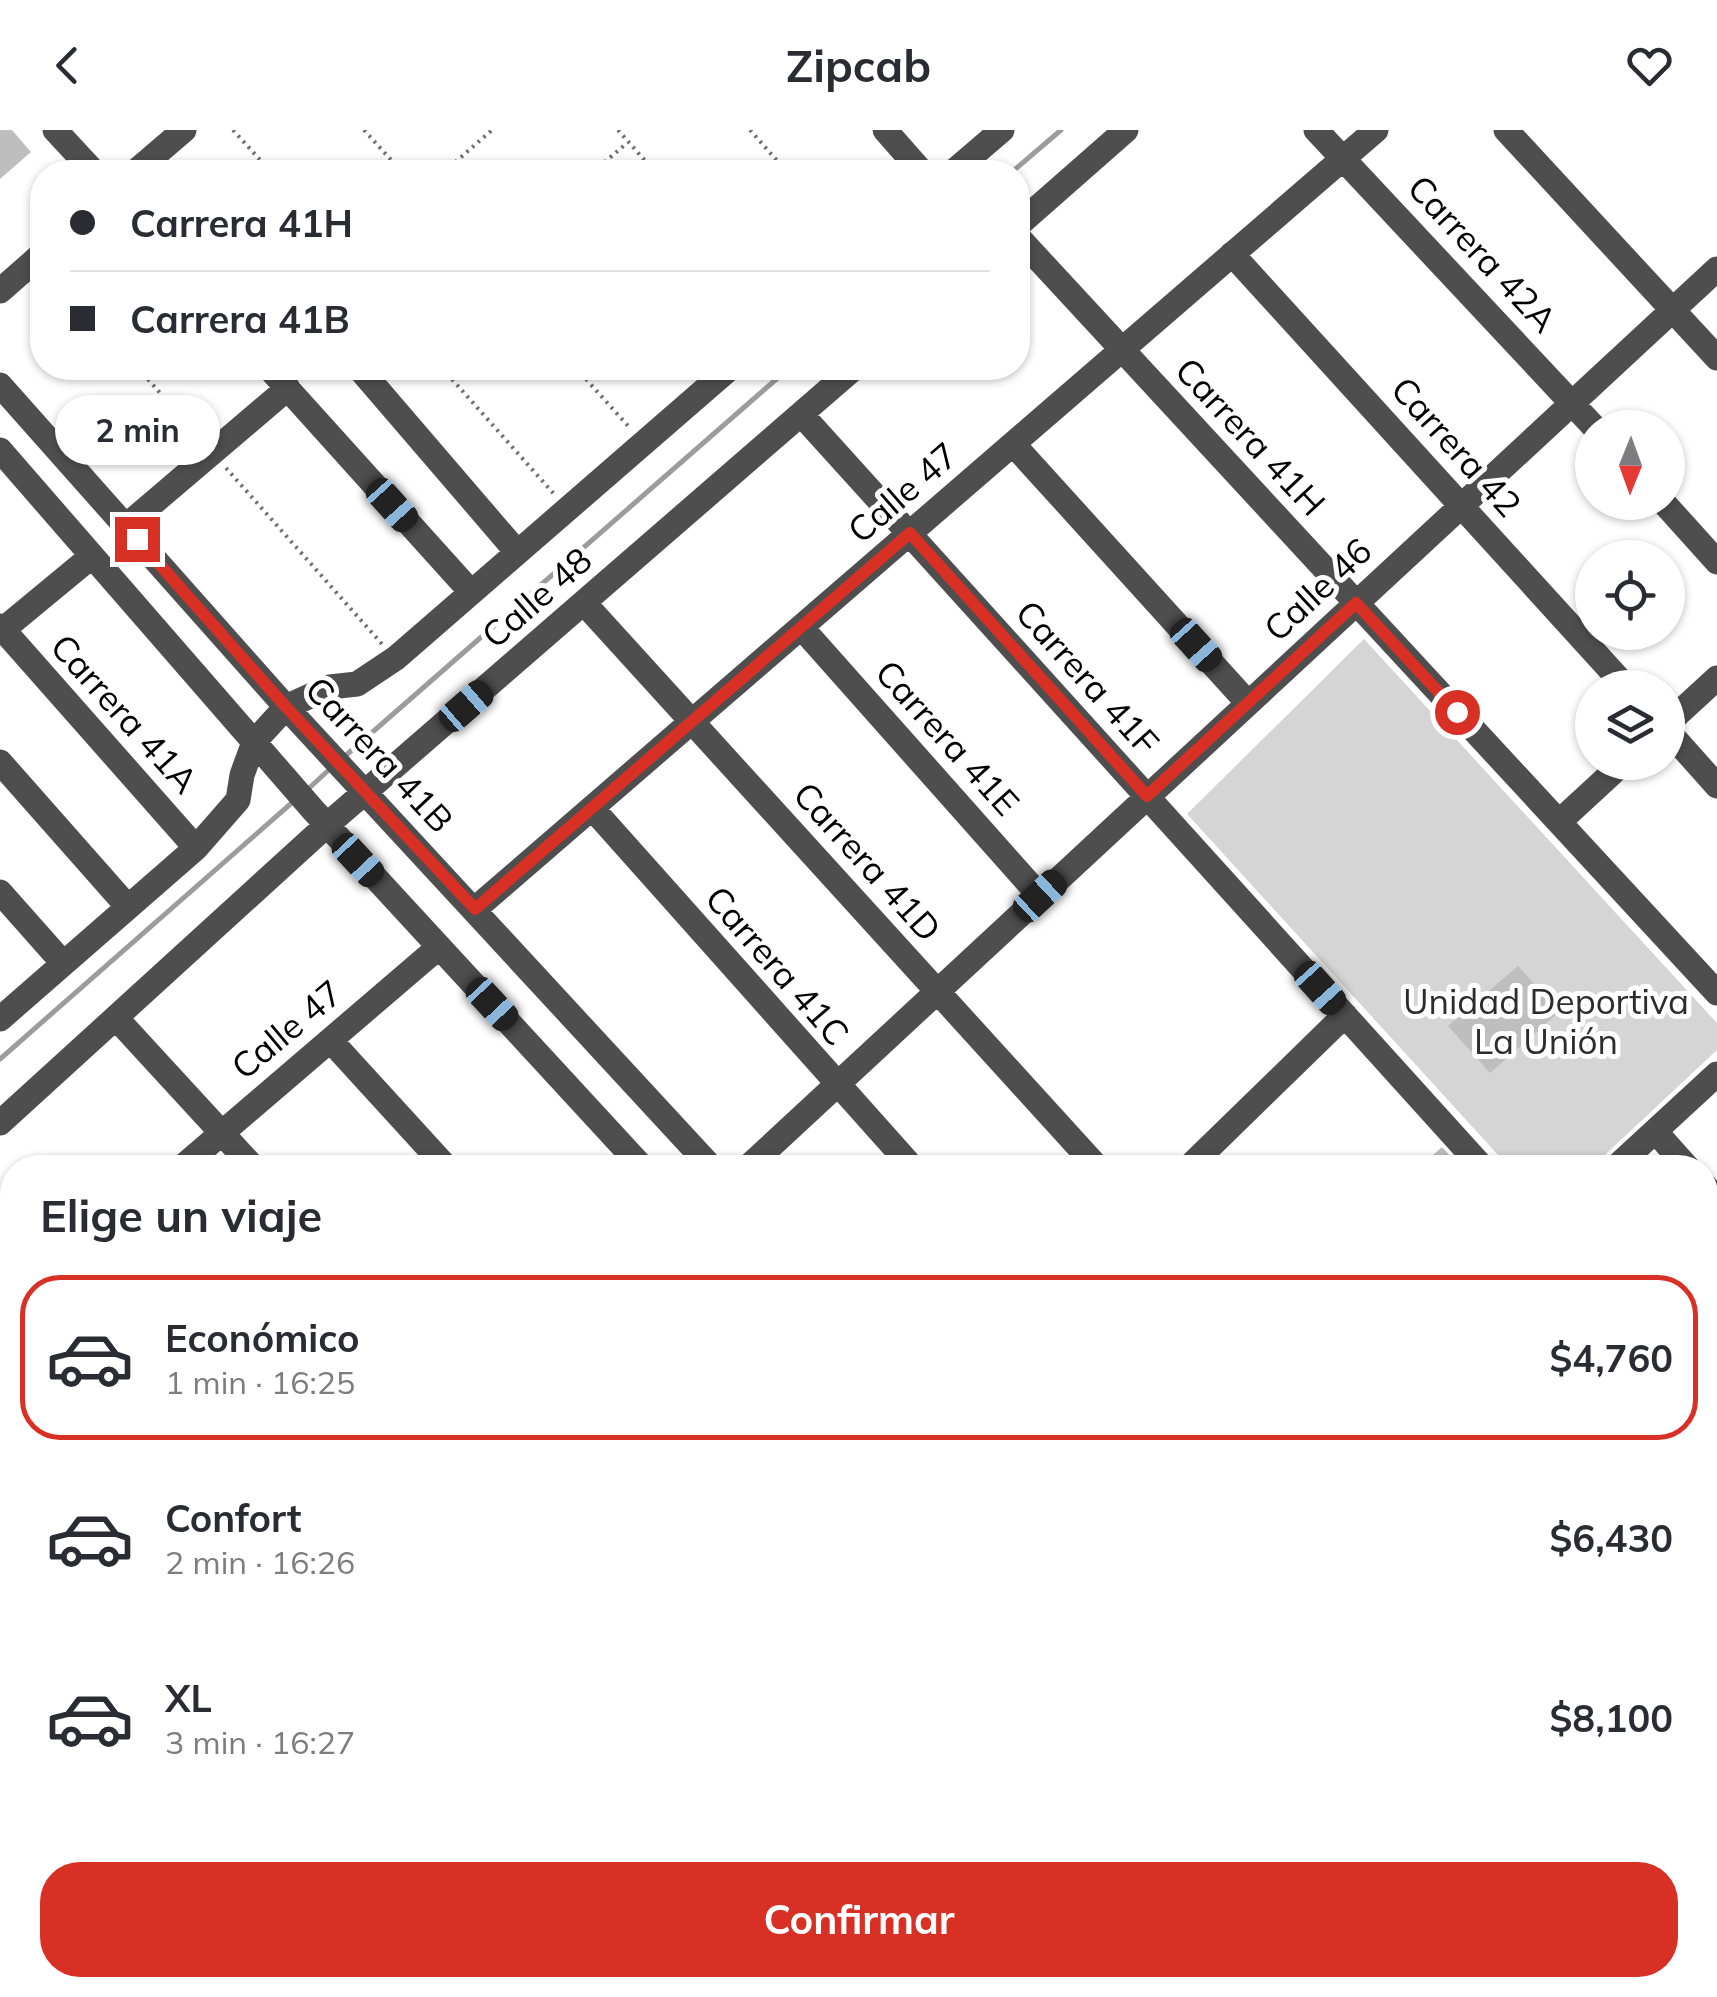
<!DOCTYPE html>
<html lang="es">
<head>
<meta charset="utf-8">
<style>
  body { margin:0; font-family:Mulish,sans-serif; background:#f7f7f7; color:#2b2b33; height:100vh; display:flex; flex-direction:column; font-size:38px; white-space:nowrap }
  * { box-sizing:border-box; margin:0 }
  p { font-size:32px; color:#7c7c81 }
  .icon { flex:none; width:55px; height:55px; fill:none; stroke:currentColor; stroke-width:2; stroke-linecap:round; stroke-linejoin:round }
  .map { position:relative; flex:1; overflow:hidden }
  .panel { position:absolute; left:0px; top:1025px; width:1718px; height:842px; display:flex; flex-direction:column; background:#fff; border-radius:40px 40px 0 0; box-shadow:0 2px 8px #0004 }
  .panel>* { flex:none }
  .guide { position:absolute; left:30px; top:30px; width:1000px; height:220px; border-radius:40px; box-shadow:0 2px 8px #0004; display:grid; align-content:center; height:220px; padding:0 40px; background:#fff }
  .needle { width:65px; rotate:181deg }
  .fabs { position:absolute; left:1575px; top:280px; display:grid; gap:20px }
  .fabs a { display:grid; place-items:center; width:110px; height:110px; border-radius:50%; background:#fff; box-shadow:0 2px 8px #0004; font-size:50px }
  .end { position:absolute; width:45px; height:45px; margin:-22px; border:12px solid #d93025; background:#fff; box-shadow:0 0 0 5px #fff }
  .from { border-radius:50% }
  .bubble { position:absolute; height:70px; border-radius:35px; background:#fff; box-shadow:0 2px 8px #0004; font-size:32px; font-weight:700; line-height:70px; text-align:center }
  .car { position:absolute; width:30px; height:60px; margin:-30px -15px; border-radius:12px; box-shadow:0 0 8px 2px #0007; background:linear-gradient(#222 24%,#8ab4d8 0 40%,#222 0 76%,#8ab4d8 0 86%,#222 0) }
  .guide b { display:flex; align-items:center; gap:35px; height:95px; font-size:38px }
  .guide b+b { border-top:2px solid #e1e1e2 }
  .guide i { width:25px; height:25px; background:#2b2b33 }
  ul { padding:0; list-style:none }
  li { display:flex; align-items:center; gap:30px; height:165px; margin:0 20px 15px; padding:0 20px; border:5px solid transparent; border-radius:40px }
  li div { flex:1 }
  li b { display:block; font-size:38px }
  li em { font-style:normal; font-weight:700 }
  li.current { border-color:#d93025 }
  li>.icon { width:90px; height:90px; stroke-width:1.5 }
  h2 { padding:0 40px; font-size:45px; line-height:120px }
  .cta { display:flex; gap:20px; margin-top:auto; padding:20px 40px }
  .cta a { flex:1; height:115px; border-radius:40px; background:#d93025; color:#fff; font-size:40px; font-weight:700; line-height:115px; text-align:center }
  header { display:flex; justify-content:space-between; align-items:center; height:130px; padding:0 40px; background:#fff; font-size:45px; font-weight:700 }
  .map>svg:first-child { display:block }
</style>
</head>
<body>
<header><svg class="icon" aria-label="back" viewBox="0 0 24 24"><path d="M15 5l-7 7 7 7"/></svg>Zipcab<svg class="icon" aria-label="heart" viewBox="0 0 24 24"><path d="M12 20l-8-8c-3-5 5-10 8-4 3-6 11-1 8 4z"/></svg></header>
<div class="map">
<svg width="1717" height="1867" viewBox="0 0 1717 1867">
  <rect width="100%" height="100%" fill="#fff"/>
  <path fill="#d5d5d5" d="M1364,509L1717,893V920L1592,1037H1509L1187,684Z
    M355,1855H475L461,1867H366Z"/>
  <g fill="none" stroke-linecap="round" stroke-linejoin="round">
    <path stroke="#9c9c9c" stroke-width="5" d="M1012,42L1061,0
      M344,627L789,238
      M307,660L332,637
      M0,929L295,670
      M1705,1780L1717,1769
      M1610,1867L1623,1855"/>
  </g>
  <path fill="#bebebe" d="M0,0H12L31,22L0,49Z
    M1518,836L1559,882L1490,943L1448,896Z
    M1442,1017L1461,1038H1418Z"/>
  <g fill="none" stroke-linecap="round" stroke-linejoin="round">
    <path stroke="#707070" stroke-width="4" stroke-dasharray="2.5 5" stroke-linecap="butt" d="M233,0L271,42
      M364,0L402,42
      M618,0L655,42
      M750,0L787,42
      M444,42L492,0
      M593,42L627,13
      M138,238L200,308
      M442,238L554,364
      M576,238L629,297
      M226,338L382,514"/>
    <path stroke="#4e4e4e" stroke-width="25" d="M55,0L94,42
      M885,0L922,42
      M1316,0L1595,298
      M1506,0L1717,228
      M135,42L184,0
      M953,42L1002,0
      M1018,95L1126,0
      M1018,107L1717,863
      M1232,124L1627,558
      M0,161L42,124
      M269,238L471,462
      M359,238L517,422
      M0,255L286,577L712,1038
      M801,284L1483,1038
      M1013,314L1248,573
      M0,320L314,681L643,1038
      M1663,372L1717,432
      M126,396L288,258
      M584,473L1098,1038
      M0,496L196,718
      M801,497L1040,766
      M0,502L92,426
      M1668,593L1717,548
      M1668,601L1717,656
      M0,632L128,777
      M592,678L913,1038
      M1559,692L1624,632
      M0,762L63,833
      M475,779L1376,0
      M0,889L196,718L238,670L242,645L254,612L286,577L330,557L357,554L396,528L730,238
      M117,889L254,1038
      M331,911L447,1038
      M0,993L327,695L854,238
      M1655,1001L1688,1038
      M181,1038L439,817
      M747,1038L1717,139
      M1188,1038L1345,885
      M1615,1038L1717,944
      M1705,1056L1717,1070
      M0,1195L12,1184
      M1705,1279L1717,1292
      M1705,1353L1717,1342
      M0,1360L12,1373
      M1705,1487L1717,1500
      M0,1539L12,1528
      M1705,1701L1717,1714
      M0,1730L12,1718
      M1705,1749L1717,1738
      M1705,1813L1717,1802
      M0,1847L29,1867
      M216,1855L233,1867
      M632,1855L643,1867
      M808,1855L819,1867
      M1000,1855L1011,1867
      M1399,1855L1410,1867
      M1461,1855L1472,1867
      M1679,1855L1689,1867
      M715,1867L728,1855
      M1137,1867L1150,1855
      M1360,1867L1373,1855
      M1577,1867L1590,1855
      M1647,1867L1660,1855"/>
  </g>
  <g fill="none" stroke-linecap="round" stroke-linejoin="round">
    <path stroke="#d93025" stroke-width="12" d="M137,409L286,577L475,779L910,403L1147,666L1356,473L1457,582"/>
  </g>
  <g text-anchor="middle" stroke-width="10" stroke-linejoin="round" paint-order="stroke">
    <g font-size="35" fill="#000" stroke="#fff">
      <text transform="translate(1482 124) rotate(47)" y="12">Carrera 42A</text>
      <text transform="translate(1250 307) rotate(47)" y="12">Carrera 41H</text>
      <text transform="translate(1456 317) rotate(48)" y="12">Carrera 42</text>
      <text transform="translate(903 363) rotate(-41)" y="12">Calle 47</text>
      <text transform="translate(1318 460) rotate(-43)" y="12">Calle 46</text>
      <text transform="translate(537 468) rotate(-41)" y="12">Calle 48</text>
      <text transform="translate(1087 548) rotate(48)" y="12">Carrera 41F</text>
      <text transform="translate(124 584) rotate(48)" y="12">Carrera 41A</text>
      <text transform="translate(947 608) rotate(48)" y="12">Carrera 41E</text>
      <text transform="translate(379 625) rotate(47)" y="12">Carrera 41B</text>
      <text transform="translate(867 732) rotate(48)" y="12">Carrera 41D</text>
      <text transform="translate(777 836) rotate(49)" y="12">Carrera 41C</text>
      <text transform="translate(287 900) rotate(-40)" y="12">Calle 47</text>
    </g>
    <g font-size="35" fill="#2c2c2c" stroke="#fff">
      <text x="1546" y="884">Unidad Deportiva<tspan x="1546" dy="40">La Unión</tspan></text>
    </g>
  </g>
</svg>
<div class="fabs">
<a><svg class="needle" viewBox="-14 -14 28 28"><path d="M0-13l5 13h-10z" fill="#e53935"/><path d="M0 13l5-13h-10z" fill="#7c7c81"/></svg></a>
<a><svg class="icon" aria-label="locate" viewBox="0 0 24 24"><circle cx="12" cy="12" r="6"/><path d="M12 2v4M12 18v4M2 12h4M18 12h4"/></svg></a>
<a><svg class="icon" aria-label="layers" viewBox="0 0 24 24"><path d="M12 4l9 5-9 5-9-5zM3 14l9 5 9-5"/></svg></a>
</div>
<i class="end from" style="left:1457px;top:582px"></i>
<i class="end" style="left:137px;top:409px"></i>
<div class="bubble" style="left:55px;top:265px;width:165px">2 min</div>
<i class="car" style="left:392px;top:375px;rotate:138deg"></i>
<i class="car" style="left:1196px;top:515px;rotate:138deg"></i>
<i class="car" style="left:466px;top:576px;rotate:49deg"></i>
<i class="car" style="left:358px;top:730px;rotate:137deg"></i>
<i class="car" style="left:1040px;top:766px;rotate:47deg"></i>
<i class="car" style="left:1320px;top:858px;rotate:138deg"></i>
<i class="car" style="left:492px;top:874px;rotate:137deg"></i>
<div class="guide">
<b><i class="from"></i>Carrera 41H</b>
<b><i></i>Carrera 41B</b>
</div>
<section class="panel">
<h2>Elige un viaje</h2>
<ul>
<li class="current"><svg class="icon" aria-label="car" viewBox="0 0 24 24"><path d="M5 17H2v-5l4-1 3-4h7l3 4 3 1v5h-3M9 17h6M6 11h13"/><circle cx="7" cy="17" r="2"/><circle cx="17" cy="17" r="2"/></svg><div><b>Económico</b><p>1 min · 16:25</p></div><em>$4,760</em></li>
<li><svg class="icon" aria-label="car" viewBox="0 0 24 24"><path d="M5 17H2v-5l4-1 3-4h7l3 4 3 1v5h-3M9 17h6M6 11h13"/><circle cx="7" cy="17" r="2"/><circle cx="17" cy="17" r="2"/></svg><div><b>Confort</b><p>2 min · 16:26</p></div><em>$6,430</em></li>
<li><svg class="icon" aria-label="car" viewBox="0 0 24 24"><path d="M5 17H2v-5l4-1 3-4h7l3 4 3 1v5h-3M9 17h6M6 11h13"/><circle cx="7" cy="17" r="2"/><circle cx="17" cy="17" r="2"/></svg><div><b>XL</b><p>3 min · 16:27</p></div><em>$8,100</em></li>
</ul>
<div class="cta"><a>Confirmar</a></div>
</section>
</div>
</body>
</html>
